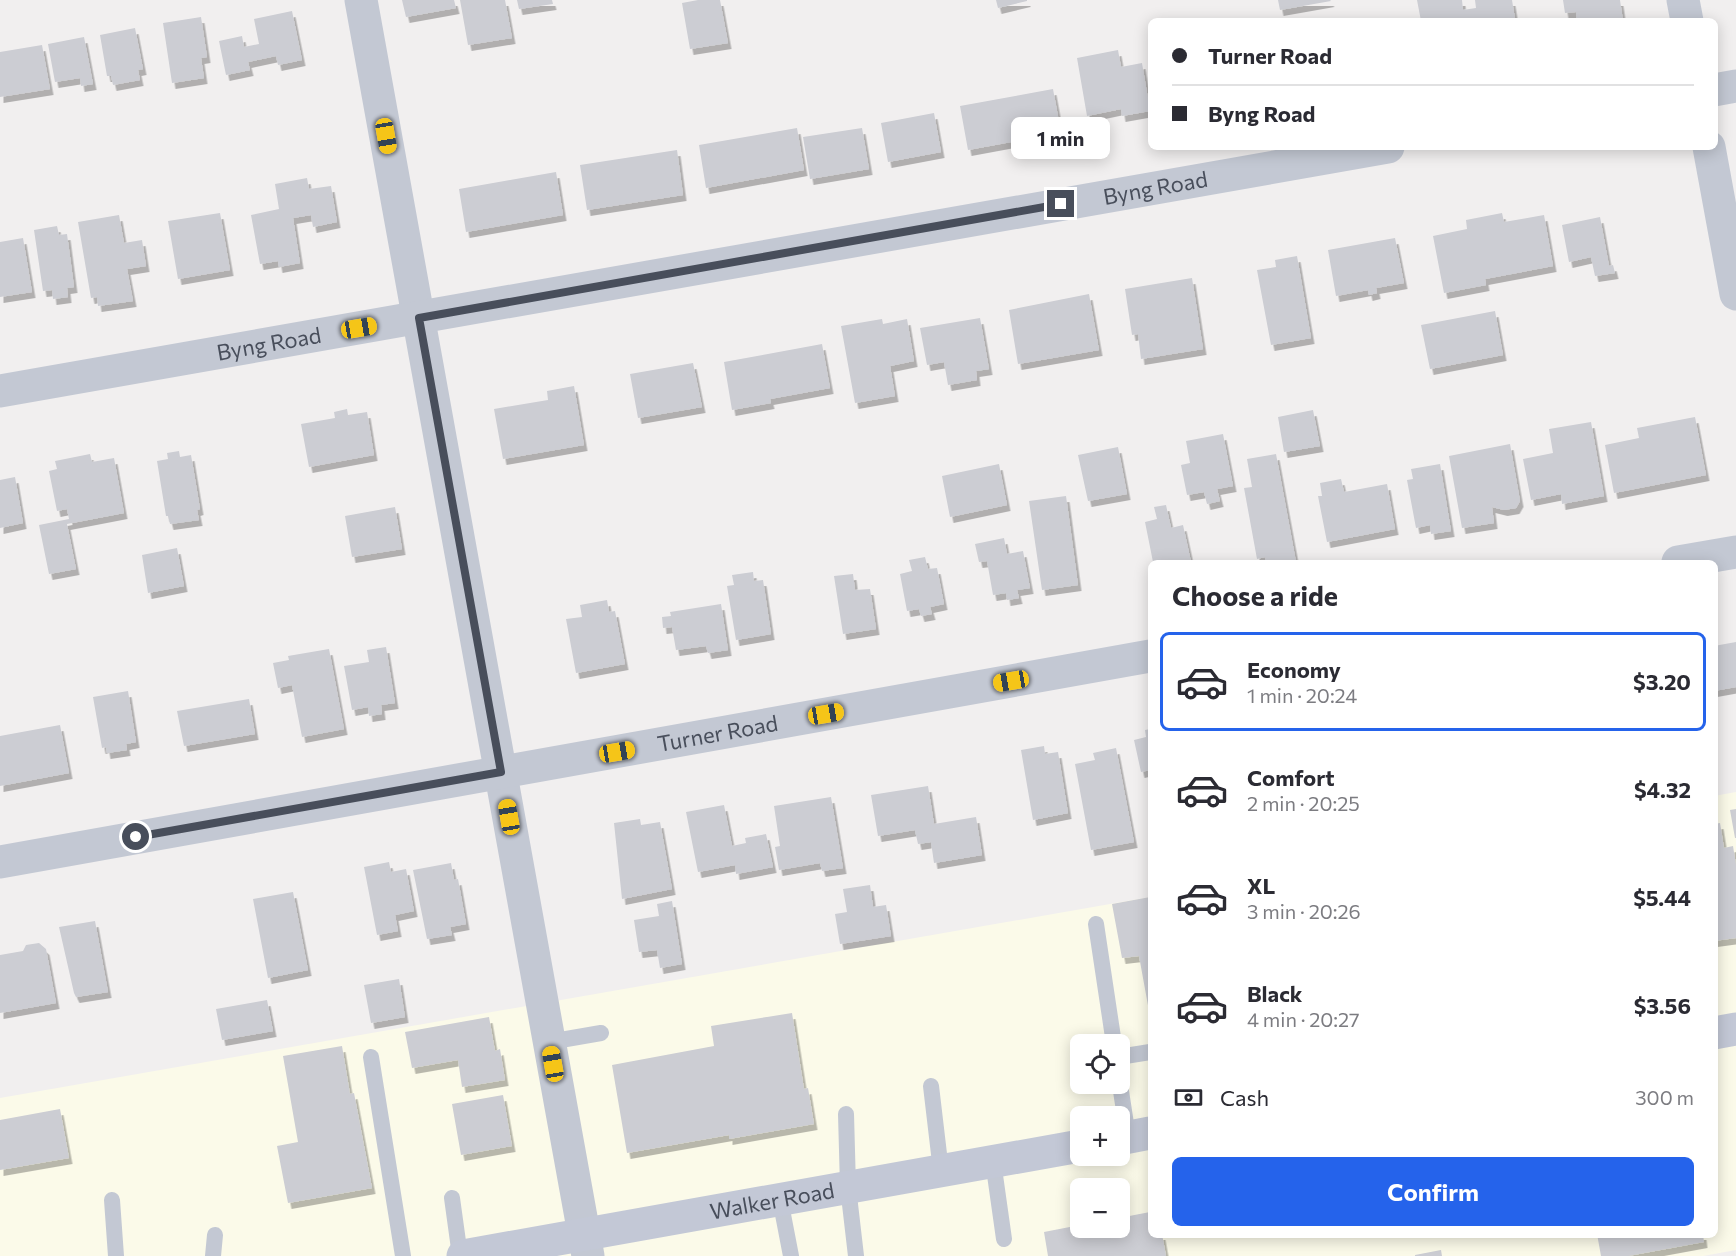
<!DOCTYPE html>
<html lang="en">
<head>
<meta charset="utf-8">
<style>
  body { margin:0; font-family:Commissioner,sans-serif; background:#f2f2f3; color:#2b2b33; height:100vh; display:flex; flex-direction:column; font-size:22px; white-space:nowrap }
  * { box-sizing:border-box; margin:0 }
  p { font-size:20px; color:#7c7c81 }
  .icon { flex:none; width:33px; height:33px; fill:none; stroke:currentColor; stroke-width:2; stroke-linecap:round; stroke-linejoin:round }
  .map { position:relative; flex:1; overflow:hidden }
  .details { position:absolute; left:1148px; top:560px; width:570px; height:678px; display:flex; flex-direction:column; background:#fff; border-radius:9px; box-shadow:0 3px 15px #0003 }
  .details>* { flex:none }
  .top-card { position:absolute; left:1148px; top:18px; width:570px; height:132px; border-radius:9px; box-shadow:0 3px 15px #0003; display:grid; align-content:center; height:132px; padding:0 24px; background:#fff }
  .buttons { position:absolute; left:1070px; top:1034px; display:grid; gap:12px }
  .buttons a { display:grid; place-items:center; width:60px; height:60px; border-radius:9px; background:#fff; box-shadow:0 3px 15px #0003; font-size:30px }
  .end { position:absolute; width:27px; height:27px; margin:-14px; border:8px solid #484e5b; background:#fff; box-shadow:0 0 0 3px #fff }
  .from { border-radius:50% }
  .bubble { position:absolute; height:42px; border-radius:9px; background:#fff; box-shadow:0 3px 15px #0003; font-size:20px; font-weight:700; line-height:42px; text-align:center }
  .car { position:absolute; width:18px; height:36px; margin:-18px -9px; border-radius:8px; box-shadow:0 0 4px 2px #0007; background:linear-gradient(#f5c518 24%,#345 0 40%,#f5c518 0 76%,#345 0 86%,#f5c518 0) }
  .top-card b { display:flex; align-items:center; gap:21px; height:57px; font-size:22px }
  .top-card b+b { border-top:2px solid #e1e1e2 }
  .top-card i { width:15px; height:15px; background:#2b2b33 }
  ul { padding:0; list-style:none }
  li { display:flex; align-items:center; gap:18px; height:99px; margin:0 12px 9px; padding:0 12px; border:3px solid transparent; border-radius:9px }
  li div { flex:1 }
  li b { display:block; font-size:22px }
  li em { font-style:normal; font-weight:700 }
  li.on { border-color:#2563eb }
  li>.icon { width:54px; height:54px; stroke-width:1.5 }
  h2 { padding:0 24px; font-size:27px; line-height:72px }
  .pay { display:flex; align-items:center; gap:15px; height:66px; padding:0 24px; font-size:22px }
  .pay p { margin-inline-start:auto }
  .cta { display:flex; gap:12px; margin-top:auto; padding:12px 24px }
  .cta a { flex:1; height:69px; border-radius:9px; background:#2563eb; color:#fff; font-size:24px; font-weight:700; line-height:69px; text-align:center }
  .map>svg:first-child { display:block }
</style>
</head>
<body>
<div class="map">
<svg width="1736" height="1256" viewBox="0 0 1736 1256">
  <defs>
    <filter id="shadow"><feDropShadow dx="3.5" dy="6" stdDeviation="0" flood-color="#0004"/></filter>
  </defs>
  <rect width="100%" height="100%" fill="#f1efef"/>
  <path fill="#fbfae9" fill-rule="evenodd" d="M1736,792V1250L1703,1256H0V1098L1150,897V1234H1714V796ZM1080,1044H1119V1083H1080ZM1080,1116H1119V1155H1080ZM1080,1188H1119V1227H1080Z"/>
  <path fill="#cccdd3" filter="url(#shadow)" d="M402,0H454L456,8L406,17Z
    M460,0H505L512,38L468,45Z
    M517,0H552L553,4L519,9Z
    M698,0H720L728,43L690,49L682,3Z
    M996,0H1027V1L998,8Z
    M1278,0H1330L1331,1L1280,10Z
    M1417,0H1462L1463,10L1476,8L1475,0H1512L1515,19L1503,21H1421Z
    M1563,0H1620L1623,21H1577L1576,12L1565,13Z
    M292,11L302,60L278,65L276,56L248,62L250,70L226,75L219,41L242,36L244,47L259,44L254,19Z
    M201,17L207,57L201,58L204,78L172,83L163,23Z
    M135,28L143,69L138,70L140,80L113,85L111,76H107L100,35Z
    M84,37L93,84L81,86L80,78L55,82L48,44Z
    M42,45L50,89L0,97V52Z
    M1118,50L1121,67L1142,63L1150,111L1122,116L1121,109L1087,116L1077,58Z
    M1053,89L1061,133L968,150L960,106Z
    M934,113L941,152L888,162L881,123Z
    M797,128L804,170L706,188L699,145Z
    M862,128L869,169L810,179L803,137Z
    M677,150L683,195L587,210L580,165Z
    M556,172L563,215L466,232L459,189Z
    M307,178L309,189L331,186L337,222L313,227L311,215L293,218L300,263L279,267L278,261L260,264L251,215L279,209L275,184Z
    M220,213L230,270L178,279L168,221Z
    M1502,213L1504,222L1544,215L1553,266L1485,279L1486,285L1444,293L1433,236L1467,229L1466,220Z
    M119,215L124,243L142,240L146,266L127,269L133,301L98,306L97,297L91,298L78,222Z
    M1600,217L1609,266L1613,265L1615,273L1595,276L1591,257L1569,262L1562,225Z
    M57,226L59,235L67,234L74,287L67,288L68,297L53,299L52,290L43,291L34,230Z
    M23,238L32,292L0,297V242Z
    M1395,238L1404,283L1376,288L1377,293L1369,295L1368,290L1336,296L1328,250Z
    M1297,256L1311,338L1271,345L1257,270L1276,267L1275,260Z
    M1192,278L1203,349L1141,359L1138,334L1132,335L1125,289Z
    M1089,294L1099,350L1018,364L1009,310Z
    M1495,311L1503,355L1430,369L1421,325Z
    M980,318L989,369L976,371L977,380L948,385L944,362L927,365L920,328Z
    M882,319L883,324L907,319L914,361L890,366L895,396L855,403L841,326Z
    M822,344L830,388L770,399L771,403L732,410L724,362Z
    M693,363L702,407L638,418L630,374Z
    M574,386L584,445L503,459L494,409L548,400L547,391Z
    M347,409L348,415L367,412L374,455L309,467L301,424L335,418L334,412Z
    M1313,410L1320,446L1284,452L1278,417Z
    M1695,417L1706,475L1614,493L1605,445L1639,438L1637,428Z
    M1591,422L1604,496L1562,504L1561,494L1531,500L1523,459L1553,453L1549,429Z
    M1223,434L1233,486L1217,489L1220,501L1207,504L1204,492L1187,495L1181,465L1190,463L1186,441Z
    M1510,444L1520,501L1516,508L1504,510L1492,507L1494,523L1462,528L1449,456Z
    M1118,447L1127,494L1088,501L1078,455Z
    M179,451L180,457L191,455L200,509L197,510L199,520L170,524L168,516H166L157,461L168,459L167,453Z
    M90,454L92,462L114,458L124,513L67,524L76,569L49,574L39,525L69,519L67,509L57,511L49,471L57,469L55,461Z
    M1276,454L1296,562H1266L1265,557L1257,559L1244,488L1252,487L1247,459Z
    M999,464L1007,505L950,517L942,476Z
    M1440,464L1451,531L1431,534L1430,525L1416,528L1407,480L1413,479L1411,469Z
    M15,477L23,523L0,528V480Z
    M1341,479L1344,492L1387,484L1395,529L1327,542L1318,496H1322L1320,483Z
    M1066,496L1078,585L1042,590L1029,501Z
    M1166,505L1171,528L1183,525L1191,562H1153L1145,522L1157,519L1154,507Z
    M395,507L402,549L352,557L345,516Z
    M1004,538L1007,554L1023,551L1030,588L1017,590L1019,598L1007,600L1006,593L993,595L987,561L979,562L975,544Z
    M177,548L184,586L148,593L142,555Z
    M925,557L928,569L937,568L944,604L930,607L932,614L921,616L919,609L907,611L900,574L912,571L909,560Z
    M753,572L754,581L763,580L771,634L736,640L727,586L734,585L732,575Z
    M853,574L855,590L870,589L876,629L843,634L834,576Z
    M607,600L609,612L615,611L625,664L576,673L566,619L582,617L580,605Z
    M721,604L728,650L708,653L706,646L676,650L672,627L663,628L662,617L671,616L670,612Z
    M1736,642V687L1714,691V646Z
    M386,647L395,703L381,705L382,714L369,716L368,707L352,710L344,666L369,662L367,650Z
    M329,649L344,729L302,737L292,685L278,688L273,663L289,660L288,656Z
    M128,691L136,742L126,744L127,750L107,753L106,747L102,748L93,697Z
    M249,699L255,734L184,746L177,711Z
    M60,725L69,773L0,786V736Z
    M1150,729V770L1141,772L1134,740L1146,737L1145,730Z
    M1044,746L1045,754L1058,752L1068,813L1033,820L1021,750Z
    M1116,748L1134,842L1091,850L1075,764L1095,760L1093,753Z
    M928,786L934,824L976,817L982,855L934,863L931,842L918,844L915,830L878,836L871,795Z
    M831,797L843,868L822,871L820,863L779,870L775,847L780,846L774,806Z
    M724,805L732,846L746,843L745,838L766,834L773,867L736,874L735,865L698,872L686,812Z
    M1736,809V838H1735L1730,810Z
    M640,819L641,825L660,822L672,889L622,899L614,823Z
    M1720,823L1724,848L1733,846L1736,865V938L1714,941V824Z
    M389,862L391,872L406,869L414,911L395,915L398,931L377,935L364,867Z
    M451,863L454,880L458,879L466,924L450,927L452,935L427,939L413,870Z
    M870,885L873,907L886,905L891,936L840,944L835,914L847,912L843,889Z
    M293,892L308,970L268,978L253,899Z
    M1150,897V1010L1149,1011L1139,956L1122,958L1112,904Z
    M672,901L682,964L660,968L657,950L639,952L634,920L659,916L657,904Z
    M95,921L108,992L76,997L74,993L59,927Z
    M39,943L46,949L56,1003L0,1013V955L23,951L26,945Z
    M399,979L405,1017L371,1023L364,985Z
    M267,1000L273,1031L222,1040L216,1009Z
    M792,1013L804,1089L808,1088L814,1124L729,1139V1135L627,1153L612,1065L714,1046L711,1026Z
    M489,1017L495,1051L500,1049L505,1080L462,1087L458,1060L412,1068L405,1032Z
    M342,1046L350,1094L354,1093L372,1188L288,1203L277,1146L298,1142L283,1056Z
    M503,1095L512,1146L461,1155L452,1104Z
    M60,1109L69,1158L0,1170V1120Z
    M1150,1212V1234H1162L1166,1256H1048L1044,1232L1080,1225V1227H1119V1218Z
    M1597,1234H1703L1704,1242L1628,1256H1601Z
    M1441,1250L1442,1256H1415V1255Z"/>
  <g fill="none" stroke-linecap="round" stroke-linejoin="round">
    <path stroke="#c3c8d3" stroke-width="16" d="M1096,924L1114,1044
      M549,1042L601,1033
      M371,1057L403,1256
      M1119,1057L1150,1052
      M1119,1078L1128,1137
      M931,1086L941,1171
      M846,1114L848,1187L856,1256
      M993,1161L1004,1239
      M452,1198L460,1256
      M780,1199L791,1256
      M112,1200L116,1256
      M213,1256L215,1235"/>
    <g stroke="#c3c8d3" stroke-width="33">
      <path d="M361,0L588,1256"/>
      <path d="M1683,0L1687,21"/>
      <path d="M1714,90L1736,86"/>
      <path d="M1709,147L1736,294"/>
      <path id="s1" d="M0,391L1388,147"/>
      <path d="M1678,562L1736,552"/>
      <path id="s2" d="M0,862L1150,656"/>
    </g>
    <g stroke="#c3c8d6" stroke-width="33">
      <path d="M1714,1033L1736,1029"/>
      <path d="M1119,1139L1150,1133"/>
      <path id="s3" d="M463,1256L1080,1146"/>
    </g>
  </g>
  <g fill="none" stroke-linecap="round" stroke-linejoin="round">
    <path stroke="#484e5b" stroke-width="8" d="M136,837L501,772L419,318L1061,204"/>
  </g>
  <g text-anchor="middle" stroke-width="4.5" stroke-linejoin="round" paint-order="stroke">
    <g font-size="22" fill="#484e5b" stroke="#fff">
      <text dy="8" stroke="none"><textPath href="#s1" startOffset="1173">Byng Road</textPath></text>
      <text dy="8" stroke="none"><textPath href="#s1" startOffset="273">Byng Road</textPath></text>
      <text dy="8" stroke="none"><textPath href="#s2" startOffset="729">Turner Road</textPath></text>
      <text dy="8" stroke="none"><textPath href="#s3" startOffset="314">Walker Road</textPath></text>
    </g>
  </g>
</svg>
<div class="buttons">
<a><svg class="icon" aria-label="locate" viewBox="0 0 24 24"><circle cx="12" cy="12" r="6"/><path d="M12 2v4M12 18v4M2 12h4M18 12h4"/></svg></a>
<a>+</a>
<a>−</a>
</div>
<i class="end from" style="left:136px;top:837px"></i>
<i class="end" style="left:1061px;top:204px"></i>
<div class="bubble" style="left:1011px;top:117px;width:99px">1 min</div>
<i class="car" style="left:386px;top:136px;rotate:170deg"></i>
<i class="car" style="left:359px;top:328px;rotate:80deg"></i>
<i class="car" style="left:1011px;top:681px;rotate:260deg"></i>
<i class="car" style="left:826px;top:714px;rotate:80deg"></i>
<i class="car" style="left:617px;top:752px;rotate:80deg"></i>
<i class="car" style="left:509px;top:817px;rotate:350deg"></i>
<i class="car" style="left:553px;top:1064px;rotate:350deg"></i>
<div class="top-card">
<b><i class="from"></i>Turner Road</b>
<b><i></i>Byng Road</b>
</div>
<section class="details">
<h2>Choose a ride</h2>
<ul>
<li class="on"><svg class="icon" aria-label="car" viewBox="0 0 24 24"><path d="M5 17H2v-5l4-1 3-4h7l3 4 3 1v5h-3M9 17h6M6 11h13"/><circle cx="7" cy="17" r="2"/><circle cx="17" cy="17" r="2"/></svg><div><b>Economy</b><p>1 min · 20:24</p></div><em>$3.20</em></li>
<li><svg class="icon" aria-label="car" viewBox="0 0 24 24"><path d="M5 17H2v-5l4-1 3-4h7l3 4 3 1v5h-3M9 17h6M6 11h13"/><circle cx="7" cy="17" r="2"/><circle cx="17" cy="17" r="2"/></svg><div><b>Comfort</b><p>2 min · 20:25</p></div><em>$4.32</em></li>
<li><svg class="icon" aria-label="car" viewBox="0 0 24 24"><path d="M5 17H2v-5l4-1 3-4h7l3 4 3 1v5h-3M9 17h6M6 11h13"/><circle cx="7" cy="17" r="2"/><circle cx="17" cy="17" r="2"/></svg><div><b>XL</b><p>3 min · 20:26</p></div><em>$5.44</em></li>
<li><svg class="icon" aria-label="car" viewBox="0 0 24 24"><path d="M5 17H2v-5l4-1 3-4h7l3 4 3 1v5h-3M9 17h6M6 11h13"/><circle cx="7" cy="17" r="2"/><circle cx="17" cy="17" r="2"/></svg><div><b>Black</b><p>4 min · 20:27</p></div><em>$3.56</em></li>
</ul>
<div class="pay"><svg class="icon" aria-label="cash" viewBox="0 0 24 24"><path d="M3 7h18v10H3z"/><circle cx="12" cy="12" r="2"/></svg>Cash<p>300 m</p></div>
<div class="cta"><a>Confirm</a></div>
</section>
</div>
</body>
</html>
